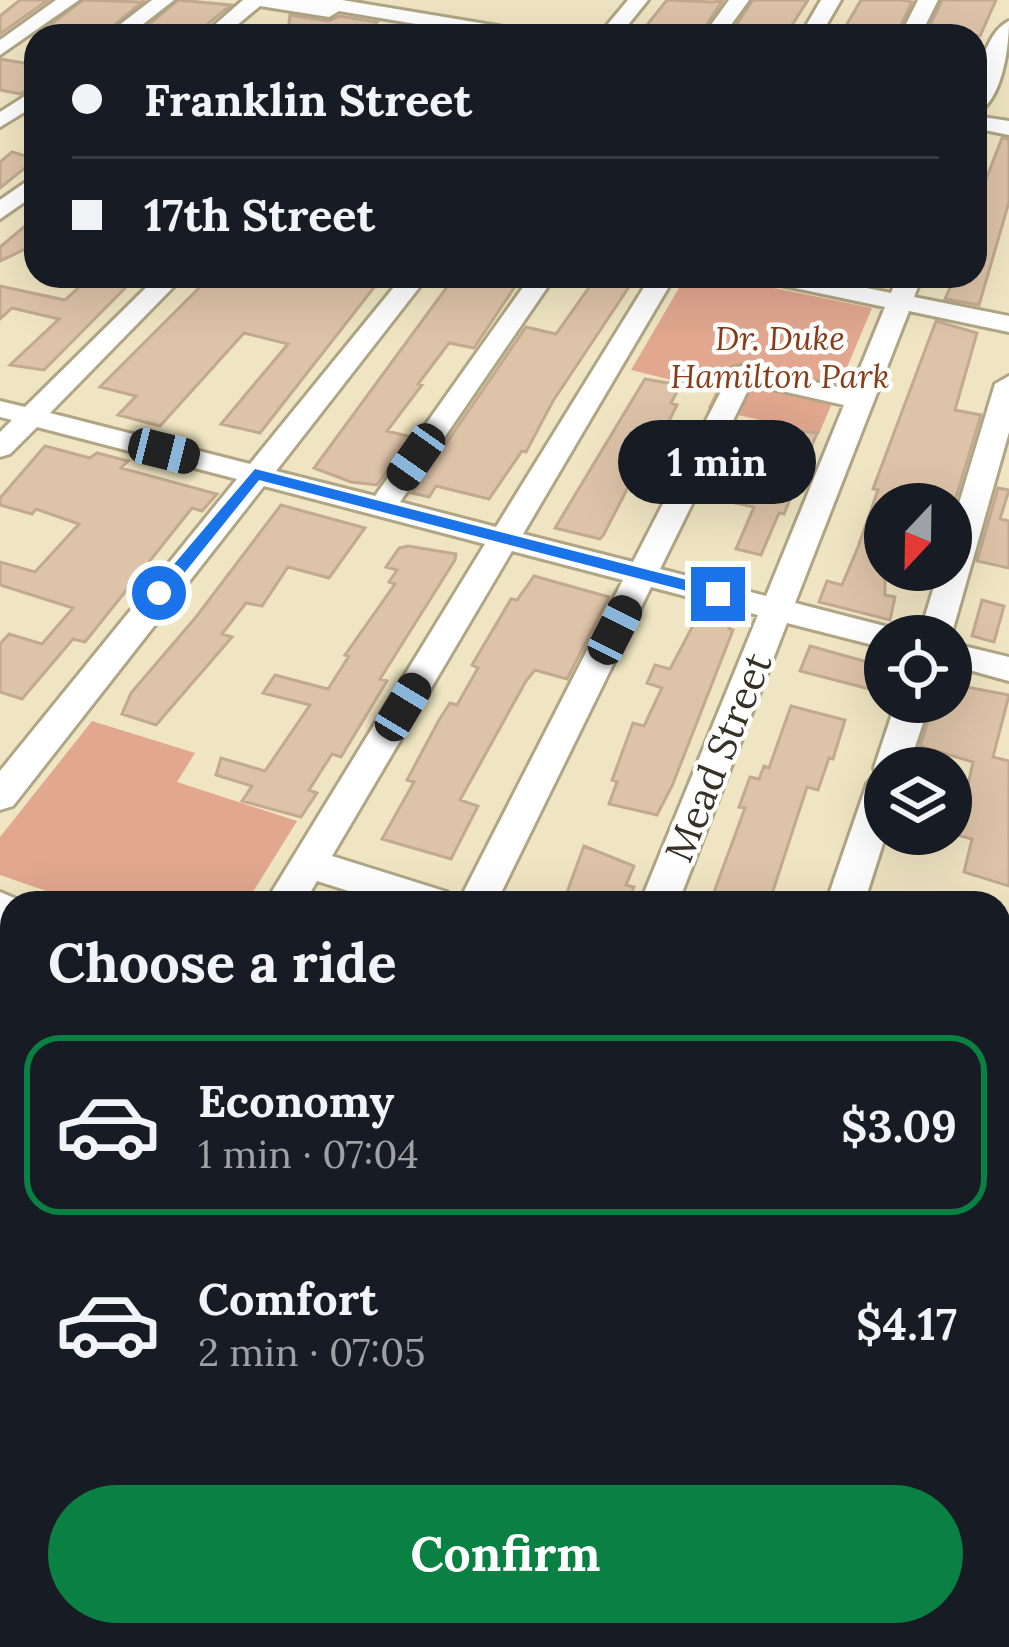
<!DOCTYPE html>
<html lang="en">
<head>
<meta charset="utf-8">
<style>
  body { margin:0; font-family:Lora,serif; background:#242831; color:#f1f3f6; height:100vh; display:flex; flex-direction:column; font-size:45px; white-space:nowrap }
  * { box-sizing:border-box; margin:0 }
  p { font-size:39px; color:#9ea1a6 }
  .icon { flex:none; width:66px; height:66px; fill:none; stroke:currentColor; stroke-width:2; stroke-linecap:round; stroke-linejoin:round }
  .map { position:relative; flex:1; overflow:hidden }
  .drawer { position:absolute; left:0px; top:891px; width:1011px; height:756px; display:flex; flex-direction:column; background:#171b24; border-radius:36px 36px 0 0; box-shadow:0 12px 48px #0002 }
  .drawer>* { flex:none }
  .top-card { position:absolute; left:24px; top:24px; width:963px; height:264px; border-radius:36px; box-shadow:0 12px 48px #0002; display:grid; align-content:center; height:264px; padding:0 48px; background:#171b24 }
  .needle { width:78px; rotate:202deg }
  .controls { position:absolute; left:864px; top:483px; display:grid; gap:24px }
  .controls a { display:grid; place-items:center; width:108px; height:108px; border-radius:50%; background:#171b24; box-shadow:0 12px 48px #0002; font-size:60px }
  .end { position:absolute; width:54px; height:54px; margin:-27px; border:15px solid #1a73e8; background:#fff; box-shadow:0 0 0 6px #fff }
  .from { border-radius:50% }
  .bubble { position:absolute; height:84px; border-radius:42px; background:#171b24; box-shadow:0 12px 48px #0002; font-size:39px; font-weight:700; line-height:84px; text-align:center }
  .car { position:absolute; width:36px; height:72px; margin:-36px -18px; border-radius:15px; box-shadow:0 0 9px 3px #0007; background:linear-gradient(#222 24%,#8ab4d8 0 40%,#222 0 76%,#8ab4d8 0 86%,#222 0) }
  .top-card b { display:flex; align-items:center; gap:42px; height:114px; font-size:45px }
  .top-card b+b { border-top:3px solid #363941 }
  .top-card i { width:30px; height:30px; background:#f1f3f6 }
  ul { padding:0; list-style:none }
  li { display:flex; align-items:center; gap:36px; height:180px; margin:0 24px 18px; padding:0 24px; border:6px solid transparent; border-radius:36px }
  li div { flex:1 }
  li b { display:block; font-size:45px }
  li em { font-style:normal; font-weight:700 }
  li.current { border-color:#0b8043 }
  li>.icon { width:108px; height:108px; stroke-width:1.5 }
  h2 { padding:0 48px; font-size:54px; line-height:144px }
  .cta { display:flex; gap:24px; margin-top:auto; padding:24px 48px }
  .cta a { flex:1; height:138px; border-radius:72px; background:#0b8043; color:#fff; font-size:48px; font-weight:700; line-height:138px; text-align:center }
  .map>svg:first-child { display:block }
</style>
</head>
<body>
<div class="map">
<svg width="1009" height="1647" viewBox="0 0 1009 1647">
  <rect width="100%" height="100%" fill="#efe5c2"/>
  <path fill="#e1a78f" d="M686,276H715L872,308L819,434L708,408L716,391L631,370Z
    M92,721L195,753L177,782L297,821L246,903H81L0,875V837Z"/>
  <path fill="#ddc3a8" stroke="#c2a98f" stroke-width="3" d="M20,0H48L0,34V16Z
    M83,0L141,2L145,0L101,36H35Z
    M178,0L231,5L193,36L145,32L135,36Z
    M667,0L713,2L723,0L699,36H638Z
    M753,0H808L785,36H729Z
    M861,0H902L912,2L896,36H840Z
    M942,0H996L980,36H925Z
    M290,15L328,21L340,16L377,22L363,35L319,28L311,35L288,31Z
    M0,59L36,65V85L20,94L0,90Z
    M1002,138L1009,139V202L979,305L945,299L955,276H975L979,209L975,208Z
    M12,152L36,159L0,188V162Z
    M36,217V244L0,261V247Z
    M91,276H137L44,370L10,365L59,319L12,308L0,319V286L65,300Z
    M211,276H383L260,433L221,424L288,344L244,333L160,426L118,415L136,396L100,387Z
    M455,276H522L474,348L449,343L418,384L422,385L387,431L411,437L377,485L351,482L314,468Z
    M597,276L633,281L553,401L526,452L522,451L489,499L436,486L429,497L412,493L526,327L556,334Z
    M936,321L977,333L955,410L981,415L951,514V504H885V595L895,597L890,620L819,602L827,581L842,585L858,547L878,490L873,489Z
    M645,379L674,384L671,391L677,392L671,403L677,405L664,431L655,435L604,534L600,539L555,528Z
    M771,428L817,433L784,514L779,513L761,555L736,549L754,507L735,503Z
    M45,446L90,458L97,453L128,461L121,468L217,494L202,511L192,508L85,642L73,639L22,699L0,692V644L9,634L42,644L73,608L0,585V562L35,572L79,524L36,509L32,514L0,505V498Z
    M998,488L1009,490L1000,519L1009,521V568L977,561Z
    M281,505L365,528L329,578L288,567L262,606L246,603L222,634L232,637L156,725L122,714L131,693L196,617Z
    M408,546L456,554L455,560L380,679L387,681L341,757L332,754L309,790L317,793L301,817L242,801L252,786L216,775L221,758L265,771L310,705L263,693L275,675L328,689L349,656L345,655L395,584L389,582L397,570L386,567L399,548Z
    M534,576L609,597L567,679L535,670L526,681L460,800L478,806L451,859L382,839L414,782L407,780L439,720L450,703L457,705L478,668L472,665L511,599L517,600Z
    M982,600L1004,606L994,642L972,636Z
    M698,616L731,624L729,629L733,630L672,786L657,815L609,804L617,782L612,780L633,723L644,726L662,688L647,683L655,665L670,669Z
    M810,646L885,667V693L800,671Z
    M951,684L1009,695L993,757L1009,761V886L964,872L972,839L957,835L973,762L920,746L934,702H951Z
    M791,706L845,720L833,759L829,758L818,790L807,787L769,903H710L745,808L739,807L750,777L759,779L764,766L769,768Z
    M584,846L634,866L626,885L634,887L627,903H563Z"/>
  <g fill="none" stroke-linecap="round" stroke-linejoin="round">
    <defs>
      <path id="minor" d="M56,0H79L0,55V40Z
        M152,0H174L128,36H105Z
        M243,0H342L522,30L532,36H487L339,11L329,17L260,6L224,36H202Z
        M628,0H648L619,36H598Z
        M729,0H749L723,36H703Z
        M821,0H841L820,36H800Z
        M918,0H938L920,36H900Z
        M1009,21C1009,48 1002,102 975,114C975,87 982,34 1009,21Z
        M36,89V105L0,127V112Z
        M975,116L1009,121V135L975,128Z
        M36,175V194L0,219V200Z
        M158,276H184L50,413L250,464L403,276H428L276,471L375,496L531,276H555L400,502L496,527L651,276H675L523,534L633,562L733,368L742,366L851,390L885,307L771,283L759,276H808L891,293L898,276H922L914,297L1009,316V332L909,311L795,603L896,629L900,636H885V648L787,623L678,903H640L758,615L651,587L496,903H458L623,580L512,551L332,856L447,892L453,903H387L317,881L304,903H265L485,544L264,486L13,806L0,810V771L237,479L37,427L10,454L0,457V432L12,420L0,417V401L25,407ZM751,384L844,405L766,596L660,569Z
        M1009,376V432L951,636H919L939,570H951V530L995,384Z
        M951,643L1009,657V681L951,665Z
        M896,702H930L908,768H885L886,834L864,903H826L867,784L876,773L874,768Z
        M0,892L26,903H12V927L0,923Z
        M0,1158L12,1162V1203L0,1199Z
        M999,1238L1009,1241V1285L999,1282Z
        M12,1332V1394L0,1399V1337Z"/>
      <path id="major" d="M1009,1025V1117L999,1120V1028Z
        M1009,1310V1384L999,1388V1314Z
        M860,1635H926L924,1647H858Z"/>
    </defs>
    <use href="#minor" stroke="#b0a685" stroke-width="6"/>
    <use href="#major" stroke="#fff" stroke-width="6"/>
    <use href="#minor" fill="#fff" fill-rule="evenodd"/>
    <use href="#major" fill="#bfca92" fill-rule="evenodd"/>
  </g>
  <path fill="#1a73e8" d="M255,469L718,588L726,594L718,599L259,480L165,597H153V589Z"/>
  <g text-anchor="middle" stroke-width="9" stroke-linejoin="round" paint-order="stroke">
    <g font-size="33" font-style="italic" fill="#883d19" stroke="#fff">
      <text x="780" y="350">Dr. Duke<tspan x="780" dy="38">Hamilton Park</tspan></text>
    </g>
    <g font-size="39" fill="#363124" stroke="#fff">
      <text transform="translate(718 757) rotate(-68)" y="14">Mead Street</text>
    </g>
  </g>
</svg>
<div class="controls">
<a><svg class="needle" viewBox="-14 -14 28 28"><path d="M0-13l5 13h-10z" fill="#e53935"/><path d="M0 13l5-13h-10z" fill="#9ea1a6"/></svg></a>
<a><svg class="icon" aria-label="locate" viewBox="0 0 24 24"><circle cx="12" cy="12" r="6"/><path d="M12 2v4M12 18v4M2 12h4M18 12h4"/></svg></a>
<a><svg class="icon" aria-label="layers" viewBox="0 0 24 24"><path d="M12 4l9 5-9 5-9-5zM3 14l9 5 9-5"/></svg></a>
</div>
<i class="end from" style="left:159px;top:593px"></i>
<i class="end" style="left:718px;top:594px"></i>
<div class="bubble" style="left:618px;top:420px;width:198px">1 min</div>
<i class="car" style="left:164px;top:451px;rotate:104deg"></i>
<i class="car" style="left:416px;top:457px;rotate:215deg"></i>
<i class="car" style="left:615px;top:630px;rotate:27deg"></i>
<i class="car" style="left:403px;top:707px;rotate:31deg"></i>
<div class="top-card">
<b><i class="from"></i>Franklin Street</b>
<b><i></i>17th Street</b>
</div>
<section class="drawer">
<h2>Choose a ride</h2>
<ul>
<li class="current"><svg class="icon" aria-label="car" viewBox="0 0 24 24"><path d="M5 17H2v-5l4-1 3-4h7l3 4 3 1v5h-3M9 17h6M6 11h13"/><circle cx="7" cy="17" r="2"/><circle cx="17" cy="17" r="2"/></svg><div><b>Economy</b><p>1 min · 07:04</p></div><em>$3.09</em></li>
<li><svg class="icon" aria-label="car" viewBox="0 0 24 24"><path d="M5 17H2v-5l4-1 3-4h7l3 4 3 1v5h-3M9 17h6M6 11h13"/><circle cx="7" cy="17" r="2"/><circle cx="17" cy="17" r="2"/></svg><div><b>Comfort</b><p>2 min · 07:05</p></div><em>$4.17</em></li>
</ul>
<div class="cta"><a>Confirm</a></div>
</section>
</div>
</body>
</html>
